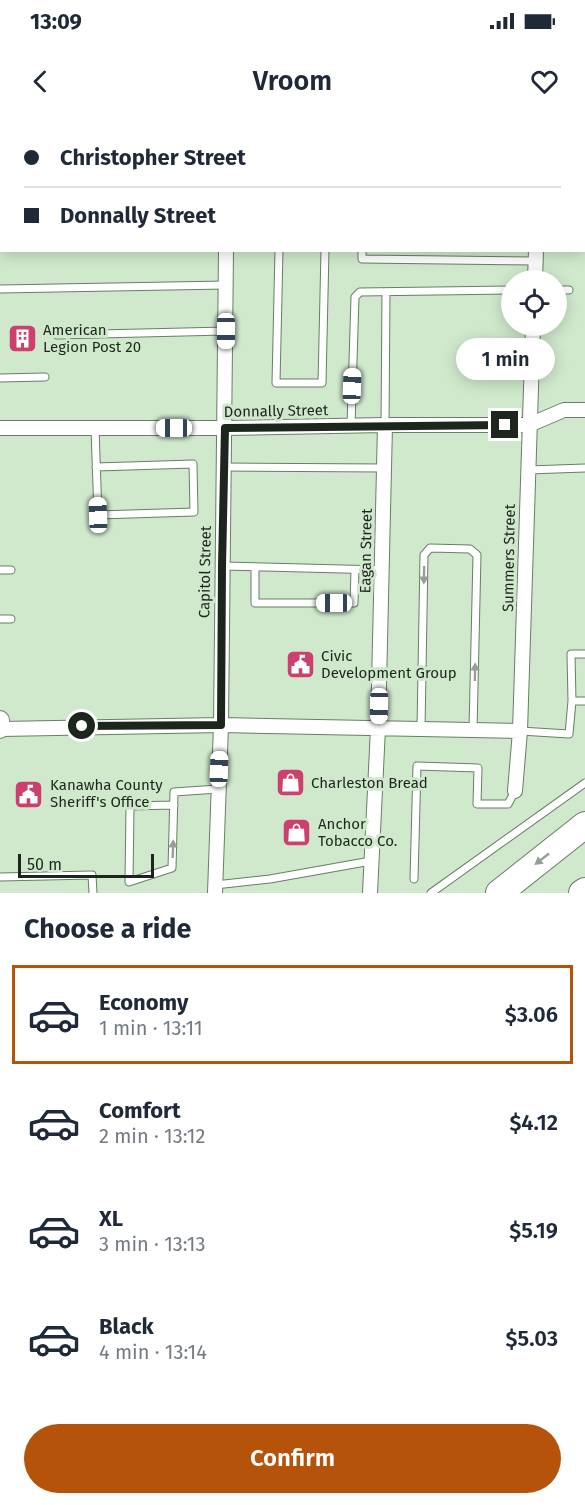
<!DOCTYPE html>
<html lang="en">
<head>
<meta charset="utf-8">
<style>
  body { margin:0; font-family:"Fira Sans",sans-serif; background:#f6f6f7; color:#1f2937; height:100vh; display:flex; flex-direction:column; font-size:22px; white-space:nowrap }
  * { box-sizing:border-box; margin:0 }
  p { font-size:20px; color:#747a83 }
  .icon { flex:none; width:33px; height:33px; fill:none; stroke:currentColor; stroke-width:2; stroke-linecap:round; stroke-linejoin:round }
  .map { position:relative; height:773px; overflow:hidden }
  .drawer { display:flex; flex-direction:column; background:#fff; flex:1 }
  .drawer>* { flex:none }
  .banner { position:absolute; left:0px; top:0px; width:585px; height:132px; box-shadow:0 3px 15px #0003; display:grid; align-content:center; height:132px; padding:0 24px; background:#fff }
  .buttons { position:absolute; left:501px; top:150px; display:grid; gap:12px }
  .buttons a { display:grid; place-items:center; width:66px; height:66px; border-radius:50%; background:#fff; box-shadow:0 3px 15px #0003; font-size:30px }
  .scale { position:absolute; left:18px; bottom:15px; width:136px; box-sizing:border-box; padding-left:6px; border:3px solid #1d261c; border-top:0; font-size:16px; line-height:21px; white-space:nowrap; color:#1d261c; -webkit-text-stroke:4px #d0e9cd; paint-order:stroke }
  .end { position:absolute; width:27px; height:27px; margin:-14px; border:8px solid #1d261c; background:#fff; box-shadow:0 0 0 3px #fff }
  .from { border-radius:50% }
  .bubble { position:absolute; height:42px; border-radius:21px; background:#fff; box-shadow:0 3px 15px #0003; font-size:20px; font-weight:600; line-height:42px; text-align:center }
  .car { position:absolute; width:18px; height:36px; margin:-18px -9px; border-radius:8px; box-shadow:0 0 4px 2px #0007; background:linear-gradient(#fff 24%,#345 0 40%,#fff 0 76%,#345 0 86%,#fff 0) }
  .banner b { display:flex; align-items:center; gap:21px; height:57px; font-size:22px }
  .banner b+b { border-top:2px solid #e0e1e3 }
  .banner i { width:15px; height:15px; background:#1f2937 }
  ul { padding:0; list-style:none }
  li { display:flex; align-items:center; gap:18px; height:99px; margin:0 12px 9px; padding:0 12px; border:3px solid transparent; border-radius:0px }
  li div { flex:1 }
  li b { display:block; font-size:22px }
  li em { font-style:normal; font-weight:600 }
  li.selected { border-color:#b45309 }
  li>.icon { width:54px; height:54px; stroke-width:1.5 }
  h2 { padding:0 24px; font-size:27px; line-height:72px }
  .primary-button { display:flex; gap:12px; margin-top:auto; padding:12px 24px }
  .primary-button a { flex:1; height:69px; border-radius:36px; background:#b45309; color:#fff; font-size:24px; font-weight:600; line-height:69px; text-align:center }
  .status { display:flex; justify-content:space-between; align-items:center; height:42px; padding:0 30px; background:#fff; direction:ltr }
  .status svg { height:16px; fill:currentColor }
  header { display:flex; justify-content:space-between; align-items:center; height:78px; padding:0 24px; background:#fff; font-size:27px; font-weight:600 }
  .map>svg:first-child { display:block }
</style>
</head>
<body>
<div class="status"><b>13:09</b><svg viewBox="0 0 49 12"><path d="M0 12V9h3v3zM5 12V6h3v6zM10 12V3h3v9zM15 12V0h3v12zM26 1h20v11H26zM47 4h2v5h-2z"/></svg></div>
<header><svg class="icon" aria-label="back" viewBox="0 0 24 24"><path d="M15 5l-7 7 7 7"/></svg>Vroom<svg class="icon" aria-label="heart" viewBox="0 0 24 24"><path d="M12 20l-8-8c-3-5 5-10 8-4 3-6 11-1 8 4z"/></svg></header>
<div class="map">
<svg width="585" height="773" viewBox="0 0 585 773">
  <rect width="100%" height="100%" fill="#d0e9cd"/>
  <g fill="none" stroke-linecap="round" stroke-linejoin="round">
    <defs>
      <path id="service" d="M8,2V0
        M0,8L2,7
        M0,125H2
        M279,130L276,263H322L325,130
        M362,130V139L536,141
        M0,169L226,165
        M556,170H569
        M57,215L226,211
        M0,258L45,257
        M385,305L386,172
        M351,306L355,177L360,172L512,170
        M95,308L98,395L194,392L193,344L96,347
        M224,347L384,348
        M528,350L585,348
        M221,446L382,450
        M255,448V483H354L355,450
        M0,450H11
        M0,499H11
        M585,534H571L572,581H585
        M421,609L424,435L430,428L470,429L477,435L473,610
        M520,611L569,614L572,581
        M174,685L130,686L129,762L172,748L174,672L218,669
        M0,757L92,755L93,773
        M414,759L417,646L478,648L477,684H508L515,671
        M215,765L270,759L371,741
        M431,773L585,663"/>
      <path id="minor" d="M226,0V2
        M539,2V0
        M535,160L536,130
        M0,308H225L385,305H529L564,290H585
        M1,609L221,605L520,611
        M515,671L520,611L533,206
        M215,773L221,605L226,130
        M370,773L378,608L385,305"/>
      <path id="tertiary" d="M0,600V609"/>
      <path id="motorway" d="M499,773L585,705
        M582,773L585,771"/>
    </defs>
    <use href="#service" stroke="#687e66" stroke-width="9"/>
    <use href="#minor" stroke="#687e66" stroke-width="16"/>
    <use href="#tertiary" stroke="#687e66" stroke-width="20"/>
    <use href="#motorway" stroke="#687e66" stroke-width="28"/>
    <use href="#service" stroke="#fff" stroke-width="7"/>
    <use href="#minor" stroke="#fff" stroke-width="14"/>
    <use href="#tertiary" stroke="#fff" stroke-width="18"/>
    <use href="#motorway" stroke="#fff" stroke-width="26"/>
  </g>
  <defs><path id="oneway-solid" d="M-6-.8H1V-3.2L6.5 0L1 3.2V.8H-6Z" transform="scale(1.5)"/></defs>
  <g fill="#999d99">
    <use href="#oneway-solid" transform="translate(424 455) rotate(91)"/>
    <use href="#oneway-solid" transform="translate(475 552) rotate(-89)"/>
    <use href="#oneway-solid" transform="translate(173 729) rotate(-88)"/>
    <use href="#oneway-solid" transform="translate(542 739) rotate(142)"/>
  </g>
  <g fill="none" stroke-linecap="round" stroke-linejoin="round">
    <path stroke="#1d261c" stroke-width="8" d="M82,606L221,605L222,446L225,308L505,305"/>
  </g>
  <defs>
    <symbol id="building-square" viewBox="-11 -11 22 22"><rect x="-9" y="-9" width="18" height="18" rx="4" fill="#cd406e" stroke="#d0e9cd"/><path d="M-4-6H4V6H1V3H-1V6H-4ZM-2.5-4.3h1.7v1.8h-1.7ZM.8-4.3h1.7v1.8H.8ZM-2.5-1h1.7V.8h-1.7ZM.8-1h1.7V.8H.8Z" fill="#fff"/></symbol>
    <symbol id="civic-square" viewBox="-11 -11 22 22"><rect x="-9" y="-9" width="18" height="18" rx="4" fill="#cd406e" stroke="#d0e9cd"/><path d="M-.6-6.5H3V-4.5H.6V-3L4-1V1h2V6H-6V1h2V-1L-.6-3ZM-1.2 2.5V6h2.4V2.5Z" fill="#fff"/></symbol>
    <symbol id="shop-square" viewBox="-11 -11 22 22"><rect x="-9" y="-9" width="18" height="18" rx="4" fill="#cd406e" stroke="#d0e9cd"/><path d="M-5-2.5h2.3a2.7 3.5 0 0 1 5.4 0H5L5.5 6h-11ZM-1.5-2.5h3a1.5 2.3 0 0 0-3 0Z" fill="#fff"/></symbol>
  </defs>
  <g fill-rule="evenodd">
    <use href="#building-square" x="6" y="202" width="33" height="33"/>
    <use href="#civic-square" x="284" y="528" width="33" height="33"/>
    <use href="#shop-square" x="274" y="646" width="33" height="33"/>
    <use href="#civic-square" x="12" y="658" width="33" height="33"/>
    <use href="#shop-square" x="280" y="696" width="33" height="33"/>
  </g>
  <g text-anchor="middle" stroke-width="6" stroke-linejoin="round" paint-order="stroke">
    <g font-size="15" fill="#1d261c" stroke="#d0e9cd" text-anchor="start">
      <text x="43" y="215">American<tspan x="43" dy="17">Legion Post 20</tspan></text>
      <text x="321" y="541">Civic<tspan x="321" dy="17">Development Group</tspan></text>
      <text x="311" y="668">Charleston Bread</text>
      <text x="50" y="670">Kanawha County<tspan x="50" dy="17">Sheriff's Office</tspan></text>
      <text x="318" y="709">Anchor<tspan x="318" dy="17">Tobacco Co.</tspan></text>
    </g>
    <g font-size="15" fill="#1d261c" stroke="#d0e9cd">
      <text transform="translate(276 291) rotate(-1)" y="5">Donnally Street</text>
      <text transform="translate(366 431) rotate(-89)" y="5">Eagan Street</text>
      <text transform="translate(509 438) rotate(-89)" y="5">Summers Street</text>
      <text transform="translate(205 452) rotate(-89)" y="5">Capitol Street</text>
    </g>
  </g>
</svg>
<div class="buttons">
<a><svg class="icon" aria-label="locate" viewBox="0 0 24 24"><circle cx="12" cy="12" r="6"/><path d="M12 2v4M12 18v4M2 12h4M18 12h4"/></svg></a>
</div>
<div class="scale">50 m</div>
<i class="end from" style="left:82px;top:606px"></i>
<i class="end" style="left:505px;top:305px"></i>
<div class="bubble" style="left:456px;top:218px;width:99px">1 min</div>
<i class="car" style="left:226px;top:211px;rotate:180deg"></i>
<i class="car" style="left:352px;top:266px;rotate:2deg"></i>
<i class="car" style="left:174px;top:308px;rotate:270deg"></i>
<i class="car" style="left:98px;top:395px;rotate:358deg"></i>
<i class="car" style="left:334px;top:483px;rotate:270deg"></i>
<i class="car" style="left:379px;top:586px;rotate:181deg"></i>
<i class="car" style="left:219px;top:649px;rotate:2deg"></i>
<div class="banner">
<b><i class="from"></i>Christopher Street</b>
<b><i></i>Donnally Street</b>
</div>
</div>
<section class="drawer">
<h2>Choose a ride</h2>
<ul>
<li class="selected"><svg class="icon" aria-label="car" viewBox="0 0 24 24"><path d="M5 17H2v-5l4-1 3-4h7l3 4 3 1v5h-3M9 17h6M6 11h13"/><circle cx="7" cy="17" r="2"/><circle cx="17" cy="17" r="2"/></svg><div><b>Economy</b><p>1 min · 13:11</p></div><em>$3.06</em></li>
<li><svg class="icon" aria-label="car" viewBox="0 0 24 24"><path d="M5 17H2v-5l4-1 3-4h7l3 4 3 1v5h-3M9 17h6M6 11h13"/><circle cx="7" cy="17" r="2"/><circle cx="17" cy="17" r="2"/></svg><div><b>Comfort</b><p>2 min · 13:12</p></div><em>$4.12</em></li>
<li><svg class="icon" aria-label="car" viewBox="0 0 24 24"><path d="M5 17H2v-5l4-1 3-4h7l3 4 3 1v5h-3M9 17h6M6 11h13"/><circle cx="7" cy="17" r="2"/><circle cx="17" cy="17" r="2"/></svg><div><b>XL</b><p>3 min · 13:13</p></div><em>$5.19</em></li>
<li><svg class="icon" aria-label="car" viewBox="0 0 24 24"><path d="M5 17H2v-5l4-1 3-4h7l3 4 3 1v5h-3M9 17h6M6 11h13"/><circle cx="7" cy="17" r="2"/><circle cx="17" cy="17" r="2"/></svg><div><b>Black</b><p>4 min · 13:14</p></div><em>$5.03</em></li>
</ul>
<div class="primary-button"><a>Confirm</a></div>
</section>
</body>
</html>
